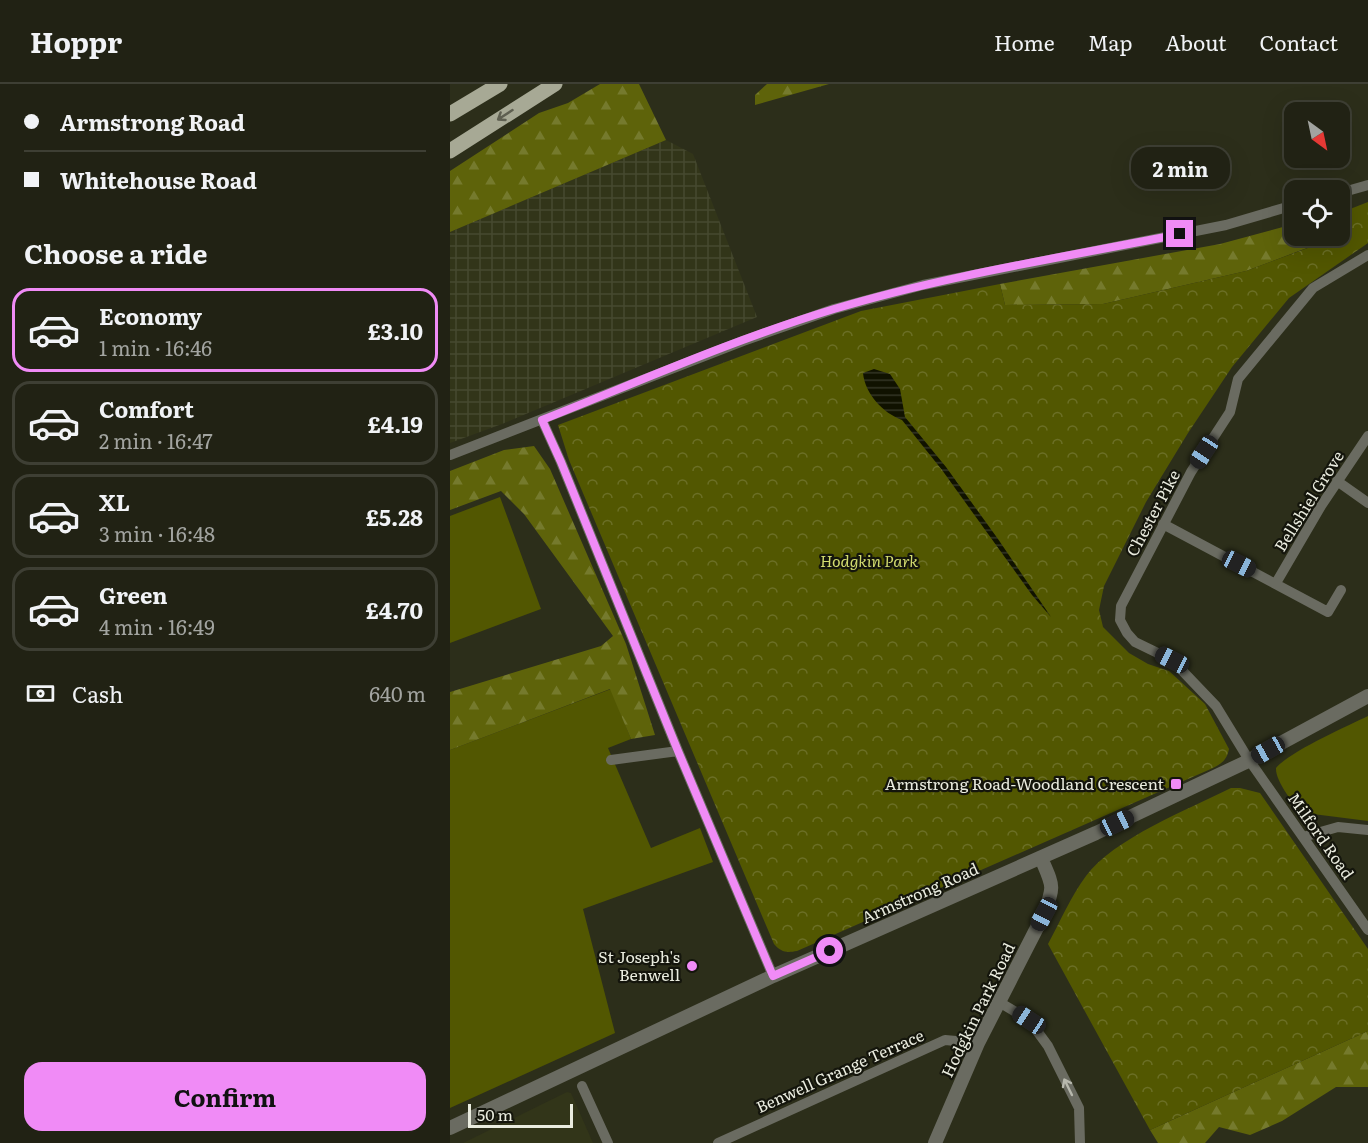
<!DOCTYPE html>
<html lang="en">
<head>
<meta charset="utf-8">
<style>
  body { margin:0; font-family:Literata,serif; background:#2d2f22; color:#f1f3f6; height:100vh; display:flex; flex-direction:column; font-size:22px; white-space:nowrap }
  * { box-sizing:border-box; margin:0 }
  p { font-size:20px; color:#a2a4a0 }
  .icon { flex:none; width:33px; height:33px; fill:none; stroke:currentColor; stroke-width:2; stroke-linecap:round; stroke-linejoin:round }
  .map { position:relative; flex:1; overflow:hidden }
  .sheet { display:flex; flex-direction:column; background:#212214; width:450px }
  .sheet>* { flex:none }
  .hud { display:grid; align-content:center; height:132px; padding:0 24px; background:#212214 }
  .needle { width:39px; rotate:147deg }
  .controls { position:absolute; left:834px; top:18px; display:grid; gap:12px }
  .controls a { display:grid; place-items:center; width:66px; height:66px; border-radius:12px; background:#212214; box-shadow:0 6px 24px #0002,0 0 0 2px #3e3f34; font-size:30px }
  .scale { position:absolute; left:18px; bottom:15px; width:105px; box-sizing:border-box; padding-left:6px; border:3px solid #eaecdf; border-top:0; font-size:16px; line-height:21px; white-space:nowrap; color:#eaecdf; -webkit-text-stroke:4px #14150c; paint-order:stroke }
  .end { position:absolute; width:27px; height:27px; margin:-14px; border:8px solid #f08bf6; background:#111; box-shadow:0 0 0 3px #111 }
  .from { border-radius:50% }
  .bubble { position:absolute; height:42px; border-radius:18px; background:#212214; box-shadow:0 6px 24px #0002,0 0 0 2px #3e3f34; font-size:20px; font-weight:700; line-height:42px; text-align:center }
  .car { position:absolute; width:18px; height:36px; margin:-18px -9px; border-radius:8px; box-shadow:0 0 4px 2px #0007; background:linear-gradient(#222 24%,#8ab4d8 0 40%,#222 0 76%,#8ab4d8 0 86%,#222 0) }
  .hud b { display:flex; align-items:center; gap:21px; height:57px; font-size:22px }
  .hud b+b { border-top:2px solid #3e3f34 }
  .hud i { width:15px; height:15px; background:#f1f3f6 }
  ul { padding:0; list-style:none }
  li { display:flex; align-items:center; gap:18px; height:84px; margin:0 12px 9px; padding:0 12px; border:3px solid #3e3f34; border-radius:18px }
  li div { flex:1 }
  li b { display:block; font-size:22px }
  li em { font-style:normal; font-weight:700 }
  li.current { border-color:#f08bf6 }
  li>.icon { width:54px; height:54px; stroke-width:1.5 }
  h2 { padding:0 24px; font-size:27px; line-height:72px }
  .pay { display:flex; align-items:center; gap:15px; height:66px; padding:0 24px; font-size:22px }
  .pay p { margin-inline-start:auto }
  .button { display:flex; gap:12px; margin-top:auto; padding:12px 24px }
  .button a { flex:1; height:69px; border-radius:18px; background:#f08bf6; color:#111; font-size:24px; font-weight:700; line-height:69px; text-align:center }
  header { display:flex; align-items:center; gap:36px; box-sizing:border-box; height:84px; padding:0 30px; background:#212214; border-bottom:2px solid #3e3f34 }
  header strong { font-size:28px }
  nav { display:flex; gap:33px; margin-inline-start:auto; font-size:21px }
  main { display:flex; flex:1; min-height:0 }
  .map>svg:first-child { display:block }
</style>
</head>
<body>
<header>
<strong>Hoppr</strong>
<nav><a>Home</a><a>Map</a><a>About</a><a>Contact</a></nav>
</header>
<main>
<section class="sheet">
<div class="hud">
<b><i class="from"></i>Armstrong Road</b>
<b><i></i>Whitehouse Road</b>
</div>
<h2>Choose a ride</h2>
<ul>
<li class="current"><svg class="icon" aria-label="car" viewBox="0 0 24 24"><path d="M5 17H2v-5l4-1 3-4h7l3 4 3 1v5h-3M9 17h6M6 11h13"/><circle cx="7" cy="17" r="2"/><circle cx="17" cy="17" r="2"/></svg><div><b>Economy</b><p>1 min · 16:46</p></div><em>£3.10</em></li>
<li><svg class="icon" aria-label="car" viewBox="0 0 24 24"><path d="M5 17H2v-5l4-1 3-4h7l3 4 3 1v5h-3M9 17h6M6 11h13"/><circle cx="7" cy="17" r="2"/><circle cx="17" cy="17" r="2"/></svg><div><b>Comfort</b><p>2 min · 16:47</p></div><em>£4.19</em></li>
<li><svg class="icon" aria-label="car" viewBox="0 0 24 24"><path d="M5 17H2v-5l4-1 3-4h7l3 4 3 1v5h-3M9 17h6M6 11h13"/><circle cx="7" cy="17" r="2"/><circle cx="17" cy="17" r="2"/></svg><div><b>XL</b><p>3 min · 16:48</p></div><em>£5.28</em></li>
<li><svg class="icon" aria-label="car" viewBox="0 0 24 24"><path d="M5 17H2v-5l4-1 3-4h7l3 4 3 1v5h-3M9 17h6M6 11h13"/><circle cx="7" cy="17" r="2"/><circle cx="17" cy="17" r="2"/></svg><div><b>Green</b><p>4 min · 16:49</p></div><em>£4.70</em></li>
</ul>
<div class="pay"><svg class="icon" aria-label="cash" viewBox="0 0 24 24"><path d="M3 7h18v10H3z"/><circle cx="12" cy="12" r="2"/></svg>Cash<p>640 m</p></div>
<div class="button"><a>Confirm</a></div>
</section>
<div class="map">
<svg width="918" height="1059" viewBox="0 0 918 1059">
  <defs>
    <pattern id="industrial-grid" width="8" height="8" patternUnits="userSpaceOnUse" patternTransform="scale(1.5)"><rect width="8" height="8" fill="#323519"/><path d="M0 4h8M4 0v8" fill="none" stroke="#46492f"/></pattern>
    <pattern id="forest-firs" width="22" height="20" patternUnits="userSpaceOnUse" patternTransform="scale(1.5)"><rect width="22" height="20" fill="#5e630a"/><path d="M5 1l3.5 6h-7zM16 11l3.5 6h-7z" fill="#757a2d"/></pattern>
    <pattern id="park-crowns" width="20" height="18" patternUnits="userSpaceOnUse" patternTransform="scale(1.5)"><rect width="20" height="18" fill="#525701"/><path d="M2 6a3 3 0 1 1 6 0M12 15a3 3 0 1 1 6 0" fill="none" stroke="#6b6f26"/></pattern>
    <pattern id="water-rules" width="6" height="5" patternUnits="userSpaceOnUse" patternTransform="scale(1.5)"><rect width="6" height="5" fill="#101200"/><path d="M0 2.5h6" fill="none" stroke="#333525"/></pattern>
  </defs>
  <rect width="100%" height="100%" fill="#2c2e1a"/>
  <path fill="#323519" d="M117,1008L121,1009L143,1059H13Z"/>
  <path fill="url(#industrial-grid)" d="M216,56L243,70L307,233L52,340L0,359V148Z"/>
  <path fill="#525701" d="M50,413L91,525L0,559V432Z
    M161,605L181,655L158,664L201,764L250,744L263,778L133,825L165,949L0,1024V666Z
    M918,632V737L855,729C844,723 825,696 826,684C839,668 897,642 918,632Z"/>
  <path fill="url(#forest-firs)" d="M150,0H189L216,56L0,148V87L89,29L118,19Z
    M317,0H379L305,21V11Z
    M844,140V152H886V153L796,187L653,220L555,221L550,200L770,160Z
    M84,362L100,385L176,560L205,651L181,655L160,605L0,666V608L151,562L163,552L74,430L51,407L0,426V387L54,366Z
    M918,947V1003H886L832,1037L800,1051L769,1043L755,1059H708L700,1046Z"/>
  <path fill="url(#park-crowns)" d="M918,118V159L839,214L782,283L738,349L696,418L654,502L649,526L653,543L679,569L698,580L719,587L755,620L779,665C777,675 773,679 763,684L347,867C336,869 331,868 324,860L119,376L108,341L411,227L550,200L555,221L653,220L796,187L890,152V143L895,127Z
    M781,704H790L810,709L918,865V947L700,1046L598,860C610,838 621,812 636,792C663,755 739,725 781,704Z"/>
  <path fill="url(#water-rules)" d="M424,285L440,290L450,305L455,333L496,383L548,455L601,533L582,511L492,386L452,336C433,329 415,310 413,289Z"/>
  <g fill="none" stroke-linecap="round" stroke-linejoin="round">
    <path stroke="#6a6b61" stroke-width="10" d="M890,109L918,101
      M918,171L863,204L788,295L780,328L741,388L671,522L670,536L677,549L685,558L722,576L766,622L799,676L918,846
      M92,336L111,378L228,667L323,892
      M0,371L293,257L384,225L473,201L776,141L844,121
      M887,397L918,419
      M713,440L878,528L891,506
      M826,499L871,422L918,352
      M161,676L228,667
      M853,753L888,743L918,746
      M549,918L579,936L598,962L629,1024L630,1059
      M132,1002L158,1059
      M268,1059L495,956L528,959"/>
    <path stroke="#6a6b61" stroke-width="14" d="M0,1044L323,892L646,749L794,679L918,612
      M485,1059L528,959L594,830C605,801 603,802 591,774"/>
    <path stroke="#a7a995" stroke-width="15" d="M0,30L50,0
      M0,67L105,0"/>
  </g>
  <defs><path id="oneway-shaft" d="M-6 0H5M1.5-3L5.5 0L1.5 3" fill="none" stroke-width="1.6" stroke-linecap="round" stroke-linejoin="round" transform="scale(1.5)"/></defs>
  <use stroke="#5e5f50" href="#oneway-shaft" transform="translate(55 31) rotate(147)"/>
  <use stroke="#b7b8ad" href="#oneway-shaft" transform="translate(618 1003) rotate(-116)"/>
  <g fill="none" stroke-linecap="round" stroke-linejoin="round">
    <path stroke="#f08bf6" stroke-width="8" d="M380,867L323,892L228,667L111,378L92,336C188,298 285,255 384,225C497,191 615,173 730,150"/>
  </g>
  <g fill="#f08bf6" stroke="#14150c" stroke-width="2">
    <rect x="720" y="694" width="12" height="12" rx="3"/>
    <circle cx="242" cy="882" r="6"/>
  </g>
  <g text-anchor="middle" stroke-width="4.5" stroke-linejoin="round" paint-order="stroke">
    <g font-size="16" fill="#eaecdf" stroke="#14150c">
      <text transform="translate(859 417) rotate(-58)" y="6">Bellshiel Grove</text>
      <text transform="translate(703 429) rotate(-62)" y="6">Chester Pike</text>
      <text transform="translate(871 752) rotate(55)" y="6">Milford Road</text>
      <text transform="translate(470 809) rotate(-24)" y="6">Armstrong Road</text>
      <text transform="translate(528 926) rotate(-64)" y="6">Hodgkin Park Road</text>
      <text transform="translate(390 987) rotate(-24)" y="6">Benwell Grange Terrace</text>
    </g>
    <g font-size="16" font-style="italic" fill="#d2db6f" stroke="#14150c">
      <text x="419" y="483">Hodgkin Park</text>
    </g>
    <g font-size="16" fill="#eaecdf" stroke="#14150c" text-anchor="end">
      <text x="714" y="706">Armstrong Road-Woodland Crescent</text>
      <text x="230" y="879">St Joseph's<tspan x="230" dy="18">Benwell</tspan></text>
    </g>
  </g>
</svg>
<div class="controls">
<a><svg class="needle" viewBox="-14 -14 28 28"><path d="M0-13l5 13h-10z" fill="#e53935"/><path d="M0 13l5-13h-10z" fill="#a2a4a0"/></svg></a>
<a><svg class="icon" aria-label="locate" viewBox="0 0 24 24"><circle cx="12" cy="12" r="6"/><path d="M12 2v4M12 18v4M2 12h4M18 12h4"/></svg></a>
</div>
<div class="scale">50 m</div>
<i class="end from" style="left:380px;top:867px"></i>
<i class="end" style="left:730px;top:150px"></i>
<div class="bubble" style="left:681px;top:63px;width:99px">2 min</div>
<i class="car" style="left:754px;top:368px;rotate:213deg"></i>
<i class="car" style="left:789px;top:480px;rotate:117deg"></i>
<i class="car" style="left:722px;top:576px;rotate:297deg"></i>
<i class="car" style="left:818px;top:666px;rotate:241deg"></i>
<i class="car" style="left:667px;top:739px;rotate:65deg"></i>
<i class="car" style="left:594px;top:830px;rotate:208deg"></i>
<i class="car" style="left:579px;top:936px;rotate:303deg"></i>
</div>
</main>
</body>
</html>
